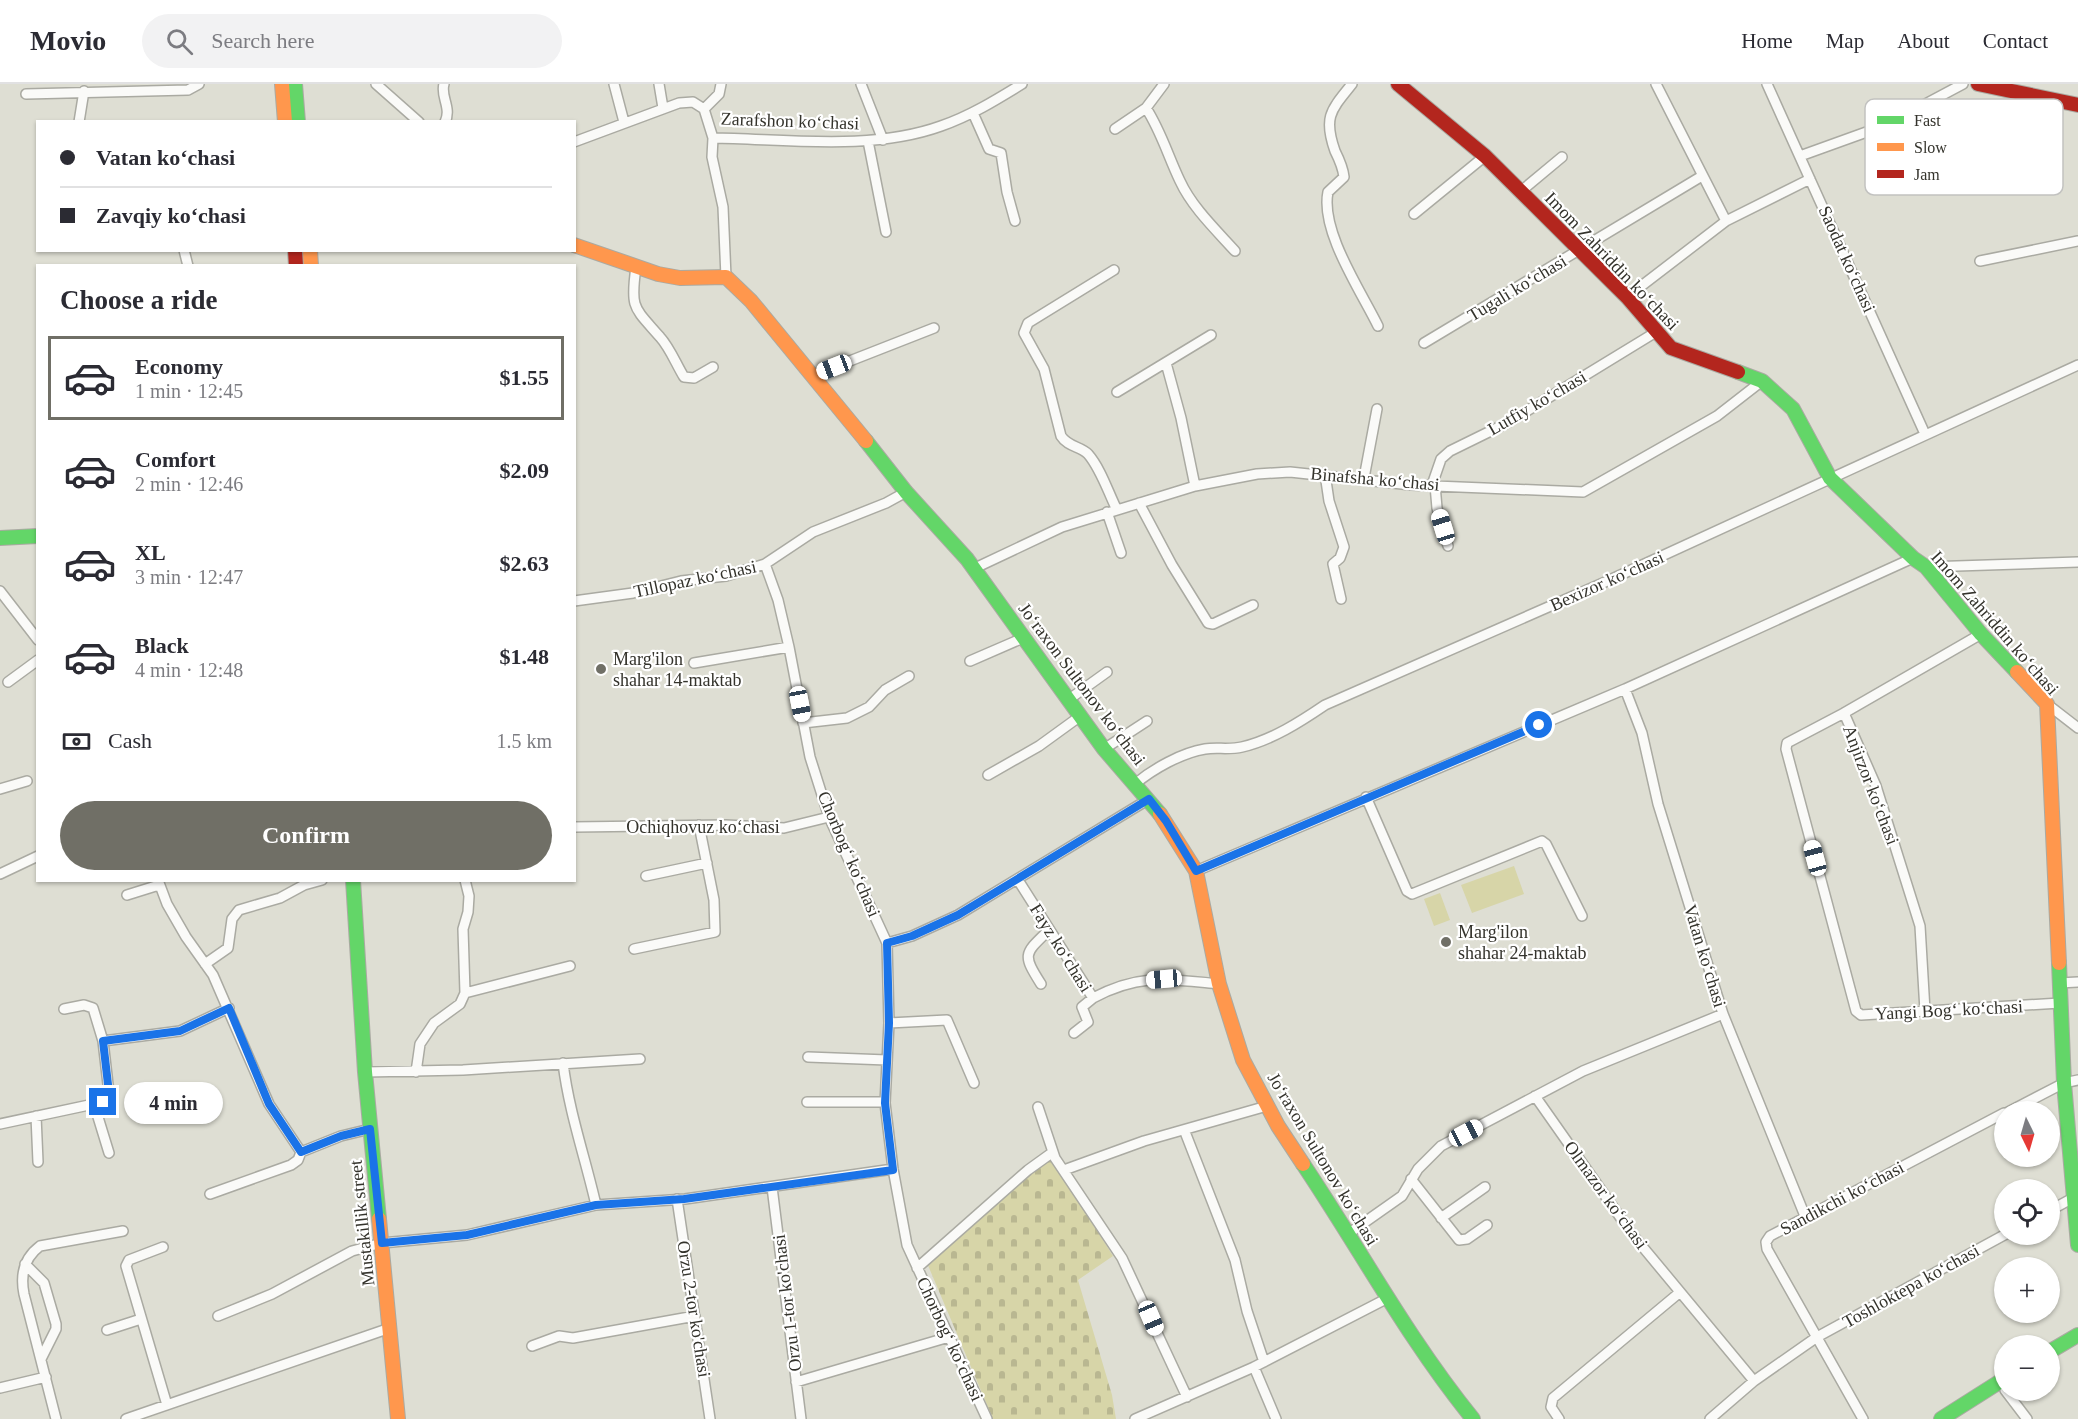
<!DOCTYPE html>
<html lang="en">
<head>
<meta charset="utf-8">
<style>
  body { margin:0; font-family:Georgia,serif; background:#f2f2f3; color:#2b2b33; height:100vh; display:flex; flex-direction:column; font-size:22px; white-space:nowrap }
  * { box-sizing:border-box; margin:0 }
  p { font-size:20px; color:#7c7c81 }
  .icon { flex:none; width:33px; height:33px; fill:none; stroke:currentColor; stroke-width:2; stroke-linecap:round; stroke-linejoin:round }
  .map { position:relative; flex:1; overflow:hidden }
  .panel { position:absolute; left:36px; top:180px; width:540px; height:618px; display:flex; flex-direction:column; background:#fff; border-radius:0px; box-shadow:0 2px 4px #0004 }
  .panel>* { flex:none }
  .guide { position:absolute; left:36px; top:36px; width:540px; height:132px; border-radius:0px; box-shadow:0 2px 4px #0004; display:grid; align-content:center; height:132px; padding:0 24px; background:#fff }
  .needle { width:39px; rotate:175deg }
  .buttons { position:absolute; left:1994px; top:1017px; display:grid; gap:12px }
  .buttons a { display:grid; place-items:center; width:66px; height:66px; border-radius:50%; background:#fff; box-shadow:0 2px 4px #0004; font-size:30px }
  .end { position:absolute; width:27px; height:27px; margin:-14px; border:8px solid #1a73e8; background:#fff; box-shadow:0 0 0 3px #fff }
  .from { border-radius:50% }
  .bubble { position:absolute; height:42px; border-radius:21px; background:#fff; box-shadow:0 2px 4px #0004; font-size:20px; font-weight:600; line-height:42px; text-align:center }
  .car { position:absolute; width:18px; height:36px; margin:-18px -9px; border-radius:8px; box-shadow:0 0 4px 2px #0007; background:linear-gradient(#fff 24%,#345 0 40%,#fff 0 76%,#345 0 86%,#fff 0) }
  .guide b { display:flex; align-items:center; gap:21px; height:57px; font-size:22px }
  .guide b+b { border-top:2px solid #e1e1e2 }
  .guide i { width:15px; height:15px; background:#2b2b33 }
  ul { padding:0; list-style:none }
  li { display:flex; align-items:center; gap:18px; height:84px; margin:0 12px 9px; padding:0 12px; border:3px solid transparent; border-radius:0px }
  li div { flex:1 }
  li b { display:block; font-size:22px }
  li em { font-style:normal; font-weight:600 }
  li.current { border-color:#706f66 }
  li>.icon { width:54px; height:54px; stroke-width:1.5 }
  h2 { padding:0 24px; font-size:27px; line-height:72px }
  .pay { display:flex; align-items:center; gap:15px; height:66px; padding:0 24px; font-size:22px }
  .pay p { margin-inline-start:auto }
  .cta { display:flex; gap:12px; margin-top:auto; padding:12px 24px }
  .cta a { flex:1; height:69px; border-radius:36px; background:#706f66; color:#fff; font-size:24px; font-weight:600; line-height:69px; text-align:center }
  header { display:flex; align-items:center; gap:36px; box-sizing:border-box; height:84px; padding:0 30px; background:#fff; border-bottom:2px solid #e1e1e2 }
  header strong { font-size:28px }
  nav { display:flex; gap:33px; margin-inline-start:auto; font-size:21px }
  .search { width:420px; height:54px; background:#f2f2f3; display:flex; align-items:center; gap:15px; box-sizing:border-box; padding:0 21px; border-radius:33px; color:#7c7c81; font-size:22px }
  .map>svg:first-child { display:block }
</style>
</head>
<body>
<header>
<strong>Movio</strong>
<div class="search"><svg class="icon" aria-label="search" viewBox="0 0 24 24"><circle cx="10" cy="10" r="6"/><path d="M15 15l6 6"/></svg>Search here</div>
<nav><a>Home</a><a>Map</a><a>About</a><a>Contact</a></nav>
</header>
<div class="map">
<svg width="2078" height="1335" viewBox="0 0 2078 1335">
  <defs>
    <pattern id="cemetery-stones" width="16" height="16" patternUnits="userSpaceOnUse" patternTransform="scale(1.5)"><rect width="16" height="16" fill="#d7d5a8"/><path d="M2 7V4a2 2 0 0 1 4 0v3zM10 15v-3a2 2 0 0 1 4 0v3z" fill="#b9b791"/></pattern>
  </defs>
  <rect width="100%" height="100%" fill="#deded3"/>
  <path fill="#d7d5a8" d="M1514,782L1524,810L1472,829L1461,801Z
    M1440,809L1450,836L1434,842L1424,815Z"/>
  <path fill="url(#cemetery-stones)" d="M1051,1073L1113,1172L1078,1196L1112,1311L1116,1335H993L927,1179L977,1133Z"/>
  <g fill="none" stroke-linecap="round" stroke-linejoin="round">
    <defs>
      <path id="street" d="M376,0L419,38
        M444,0C440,12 452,24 445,38
        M614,0L624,38
        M659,0L663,24
        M861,0L883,56
        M1352,0C1331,26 1323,33 1335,67C1339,75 1343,84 1344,93L1328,108C1320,147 1361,207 1378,242
        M1656,0L1726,137
        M1767,0L1925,350
        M26,10L188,6L199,0
        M1146,24C1161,47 1168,72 1180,97C1192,123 1215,145 1235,167
        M704,25L719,10L721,0
        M973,29L989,65L1001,69L1007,108L1015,137
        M79,38L84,7
        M1115,45L1146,24L1164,0
        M713,54C786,55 872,67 941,42C970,32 996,16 1022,0
        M868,57L886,148
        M574,58L679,19L693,18L704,25L713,54L712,73L723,123L726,193
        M1800,72L1886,41L1963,0
        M1520,108L1562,73
        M1414,130L1485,72
        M184,166L188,182
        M1980,177L2078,157
        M636,183C630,225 634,223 660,253C670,264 676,280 684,293L694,294L713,283
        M1114,186L1028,239L1024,249L1044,285L1061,352C1068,363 1080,362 1088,370C1101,385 1108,408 1117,426
        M1627,213L1726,137L1810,95
        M1424,259L1702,92
        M1166,279L1181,334L1195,402
        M814,291L934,244
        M1117,308L1211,251
        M1325,390L1329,417L1344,463L1340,474L1333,480L1341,515
        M1364,394L1377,325
        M1432,401L1441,375L1450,367L1507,339L1656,248
        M1435,401L1437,424L1448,462
        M1139,419L1172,481L1208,539L1213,540L1253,521
        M1107,428L1121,469
        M765,480L778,516L789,563L810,673L829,733L887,859L889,939L885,1019L893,1085L907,1161L987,1335
        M1926,483L2078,478
        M973,485L1062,443L1195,402L1257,390L1290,388L1411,401L1583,408L1717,332L1762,297
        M0,507L38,556
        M574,517L633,509L681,497L726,492L765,480L813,448L886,419L906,408
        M970,577L1023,554
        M694,579L789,563
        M8,598L38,576
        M1625,605L1642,649L1658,720L1723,930L1805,1132
        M1068,616L1107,588
        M2047,620L2078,644
        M1844,629L1787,659L1786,665L1856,927L1861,931L2060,919
        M803,639L847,634L869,623L885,606L909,592
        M1104,665L1147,637
        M988,691L1039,662L1079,633
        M1135,700C1153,685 1181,669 1205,665C1216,663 1229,666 1242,663C1272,656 1300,638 1325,621L1603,499L2078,281
        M0,705L27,697
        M1366,713L1407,807L1412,810L1542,757L1546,760L1582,832
        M574,743L726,741L784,744L829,733
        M1196,787L1625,605L1913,474
        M0,790L38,772
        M646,792L707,779
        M158,796L167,820L186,853L213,891L269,1020L301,1068
        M1018,796L1093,914C1140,889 1168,895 1219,900
        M127,811L159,801
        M887,859L912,852L958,831L1149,715
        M634,865L715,848L714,816L699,741
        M205,880L228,864L232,835L239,826L280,814L304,801L322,796
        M2059,899L2078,898
        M1041,900C1022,870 1024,870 1049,846
        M465,909L570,882
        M64,925L84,921L93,924L103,957
        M1925,927L1920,842L1876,702L1844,629L1981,550
        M889,939L947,936L974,999
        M1074,949L1088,938L1082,923L1093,914
        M808,973L887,976
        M563,979C569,1028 585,1073 596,1121
        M365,988L463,986L640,975
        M416,988L420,960L434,939L460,920L465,909L463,845L468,828L469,812L465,796
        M1535,1012L1632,1150L1754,1297
        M807,1018H885
        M94,1020L109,1069
        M1038,1023L1055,1074L1122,1174L1187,1313
        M2008,1028L2064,999L2078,996
        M36,1032L38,1078
        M0,1040L103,1018L109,1009L103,957L180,947L229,924
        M1185,1048L1235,1176L1247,1227L1264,1278
        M301,1068L341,1052L370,1045
        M1064,1086L1144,1057L1267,1022
        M1411,1095L1459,1156L1467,1155L1487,1141
        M772,1103L801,1335
        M210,1110L291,1081L298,1076L301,1068
        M677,1115L710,1335
        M2049,1127L2073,1114
        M1441,1134L1485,1103
        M1348,1150L1402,1112L1418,1085L1441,1062L1583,987L1723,930
        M163,1163L129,1176L126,1182L167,1321
        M25,1180L44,1199L56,1240V1245L41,1275
        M917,1184L1028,1086L1053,1068
        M218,1232L272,1210L352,1167L382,1159L467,1151L596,1121L685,1115L893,1085
        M107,1246L141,1235
        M532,1262L559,1252L573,1254L695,1232
        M1254,1283L1276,1335
        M796,1298L949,1253
        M0,1304L46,1293
        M2005,1306L2027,1335
        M56,1335L24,1210C20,1190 24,1174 40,1162L123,1147
        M126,1335L390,1244
        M1135,1335L1254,1283L1386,1215
        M1559,1335L1551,1323L1553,1314L1679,1209
        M1710,1335L1754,1297L1817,1253L2006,1150
        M1863,1335L1767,1165L1766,1158L1770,1152L2004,1029"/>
      <path id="fast" d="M295,0L298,38
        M1738,288L1762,297L1793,325L1830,394L1913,474L1926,483L1981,550L2017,588
        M866,357L906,408L967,475L1104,665L1160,730
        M0,454L38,452
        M353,796L365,988L379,1135
        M2059,879L2064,999L2078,1161
        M1303,1080C1360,1165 1408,1255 1473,1335
        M2049,1268L2078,1251
        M1941,1335L2004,1295"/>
      <path id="slow" d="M282,0L285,38
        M574,161L658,190L680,194L726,193L751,217L866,357
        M310,166L311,182
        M2017,588L2047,620L2059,879
        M1160,730L1196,787L1219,900L1243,976L1278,1042L1303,1080
        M379,1135L398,1335"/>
      <path id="jam" d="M1398,0L1485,72L1627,213L1671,264L1738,288
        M1978,0L2078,21
        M295,166L296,182"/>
    </defs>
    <use href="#street" stroke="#aaaaa2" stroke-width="12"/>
    <use href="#fast" stroke="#aaaaa2" stroke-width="16"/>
    <use href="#slow" stroke="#aaaaa2" stroke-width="16"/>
    <use href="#jam" stroke="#aaaaa2" stroke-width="16"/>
    <use href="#street" stroke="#fafaf8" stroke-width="9"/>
    <use href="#fast" stroke="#63d668" stroke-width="14"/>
    <use href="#slow" stroke="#ff974d" stroke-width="14"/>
    <use href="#jam" stroke="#b3261e" stroke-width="14"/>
  </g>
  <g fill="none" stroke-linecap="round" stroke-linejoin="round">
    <path stroke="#1a73e8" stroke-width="8" d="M103,1018L109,1009L103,957L180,947L229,924L269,1020L301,1068L341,1052L370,1045L382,1159L467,1151L596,1121L684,1115L893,1086L885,1019L889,939L887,859L912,852L958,831L1149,715L1166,737L1196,787L1539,641"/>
  </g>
  <g fill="#706f66" stroke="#fff" stroke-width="2">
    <circle cx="601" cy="585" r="6"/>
    <circle cx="1446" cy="858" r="6"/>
  </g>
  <g text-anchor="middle" stroke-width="4.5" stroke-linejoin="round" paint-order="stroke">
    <g font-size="18" fill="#34332c" stroke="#fff">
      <text transform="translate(790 37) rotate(2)" y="6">Zarafshon koʻchasi</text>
      <text transform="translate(1847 175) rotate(66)" y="6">Saodat koʻchasi</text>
      <text transform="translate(1612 177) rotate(46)" y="6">Imom Zahriddin koʻchasi</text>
      <text transform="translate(1517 204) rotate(-31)" y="6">Tugali koʻchasi</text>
      <text transform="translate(1537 319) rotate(-30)" y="6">Lutfiy koʻchasi</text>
      <text transform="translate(1375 395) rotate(5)" y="6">Binafsha koʻchasi</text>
      <text transform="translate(695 495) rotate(-12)" y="6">Tillopaz koʻchasi</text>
      <text transform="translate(1607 497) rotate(-24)" y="6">Bexizor koʻchasi</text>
      <text transform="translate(1995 539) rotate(49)" y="6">Imom Zahriddin koʻchasi</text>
      <text transform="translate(1082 600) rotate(53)" y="6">Joʻraxon Sultonov koʻchasi</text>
      <text transform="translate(1871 701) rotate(69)" y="6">Anjirzor koʻchasi</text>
      <text x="703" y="749">Ochiqhovuz koʻchasi</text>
      <text transform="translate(849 770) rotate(67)" y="6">Chorbogʻ koʻchasi</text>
      <text transform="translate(1061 864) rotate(58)" y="6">Fayz koʻchasi</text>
      <text transform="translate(1705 872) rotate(73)" y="6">Vatan koʻchasi</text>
      <text transform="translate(1949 926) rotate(-3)" y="6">Yangi Bogʻ koʻchasi</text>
      <text transform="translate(1323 1075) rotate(59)" y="6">Joʻraxon Sultonov koʻchasi</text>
      <text transform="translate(1606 1111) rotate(54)" y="6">Olmazor koʻchasi</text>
      <text transform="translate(1842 1114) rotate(-28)" y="6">Sandikchi koʻchasi</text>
      <text transform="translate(362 1139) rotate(-96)" y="6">Mustakillik street</text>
      <text transform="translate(1911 1202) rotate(-29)" y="6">Toshloktepa koʻchasi</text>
      <text transform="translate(787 1219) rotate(-97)" y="6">Orzu 1-tor ko'chasi</text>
      <text transform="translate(694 1225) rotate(81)" y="6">Orzu 2-tor ko'chasi</text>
      <text transform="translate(950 1255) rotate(65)" y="6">Chorbogʻ koʻchasi</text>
    </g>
    <g font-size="18" fill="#34332c" stroke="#fff" text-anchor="start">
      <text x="613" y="581">Marg'ilon<tspan x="613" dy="21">shahar 14-maktab</tspan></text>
      <text x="1458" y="854">Marg'ilon<tspan x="1458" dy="21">shahar 24-maktab</tspan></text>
    </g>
  </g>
  <rect x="1865" y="15" width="198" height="96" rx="9" fill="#fff" stroke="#c2c2c0" stroke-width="1.5"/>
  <rect x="1877" y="32" width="27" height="8" fill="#63d668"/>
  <rect x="1877" y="59" width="27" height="8" fill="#ff974d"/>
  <rect x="1877" y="86" width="27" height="8" fill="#b3261e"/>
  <g font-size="16" fill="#34332c">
    <text x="1914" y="42">Fast</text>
    <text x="1914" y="69">Slow</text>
    <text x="1914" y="96">Jam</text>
  </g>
</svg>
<div class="buttons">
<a><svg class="needle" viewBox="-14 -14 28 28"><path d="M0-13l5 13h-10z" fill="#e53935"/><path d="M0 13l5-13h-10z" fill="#7c7c81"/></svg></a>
<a><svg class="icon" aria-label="locate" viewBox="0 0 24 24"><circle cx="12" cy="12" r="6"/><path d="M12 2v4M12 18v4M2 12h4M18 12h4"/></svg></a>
<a>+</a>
<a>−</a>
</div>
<i class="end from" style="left:1539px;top:641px"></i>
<i class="end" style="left:103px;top:1018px"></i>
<div class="bubble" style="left:124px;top:998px;width:99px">4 min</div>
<i class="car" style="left:834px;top:283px;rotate:249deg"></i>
<i class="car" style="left:1443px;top:443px;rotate:343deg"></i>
<i class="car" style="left:800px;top:620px;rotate:169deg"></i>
<i class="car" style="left:1815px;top:774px;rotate:345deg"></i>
<i class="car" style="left:1164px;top:895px;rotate:265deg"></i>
<i class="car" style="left:1466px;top:1049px;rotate:62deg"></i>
<i class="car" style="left:1151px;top:1234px;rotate:157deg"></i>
<div class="guide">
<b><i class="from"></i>Vatan koʻchasi</b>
<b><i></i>Zavqiy koʻchasi</b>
</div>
<section class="panel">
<h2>Choose a ride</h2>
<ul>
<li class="current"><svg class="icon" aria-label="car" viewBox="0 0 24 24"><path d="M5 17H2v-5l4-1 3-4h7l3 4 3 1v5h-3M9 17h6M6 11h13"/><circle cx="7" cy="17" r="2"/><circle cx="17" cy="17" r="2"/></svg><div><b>Economy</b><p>1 min · 12:45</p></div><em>$1.55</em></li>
<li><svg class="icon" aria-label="car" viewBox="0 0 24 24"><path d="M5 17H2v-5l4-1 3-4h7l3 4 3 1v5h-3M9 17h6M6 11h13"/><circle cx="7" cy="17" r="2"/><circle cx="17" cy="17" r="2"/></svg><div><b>Comfort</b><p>2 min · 12:46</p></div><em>$2.09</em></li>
<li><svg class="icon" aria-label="car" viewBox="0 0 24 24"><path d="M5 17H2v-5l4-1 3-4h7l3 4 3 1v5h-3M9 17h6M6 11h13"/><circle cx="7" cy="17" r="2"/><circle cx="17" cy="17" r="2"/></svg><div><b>XL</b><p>3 min · 12:47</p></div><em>$2.63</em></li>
<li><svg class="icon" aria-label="car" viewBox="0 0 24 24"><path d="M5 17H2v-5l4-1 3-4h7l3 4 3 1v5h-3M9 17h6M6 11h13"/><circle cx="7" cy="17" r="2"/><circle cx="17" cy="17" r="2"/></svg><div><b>Black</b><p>4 min · 12:48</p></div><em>$1.48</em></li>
</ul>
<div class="pay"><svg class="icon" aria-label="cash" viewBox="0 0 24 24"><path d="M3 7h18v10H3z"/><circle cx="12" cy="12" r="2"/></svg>Cash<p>1.5 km</p></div>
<div class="cta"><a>Confirm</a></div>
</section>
</div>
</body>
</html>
